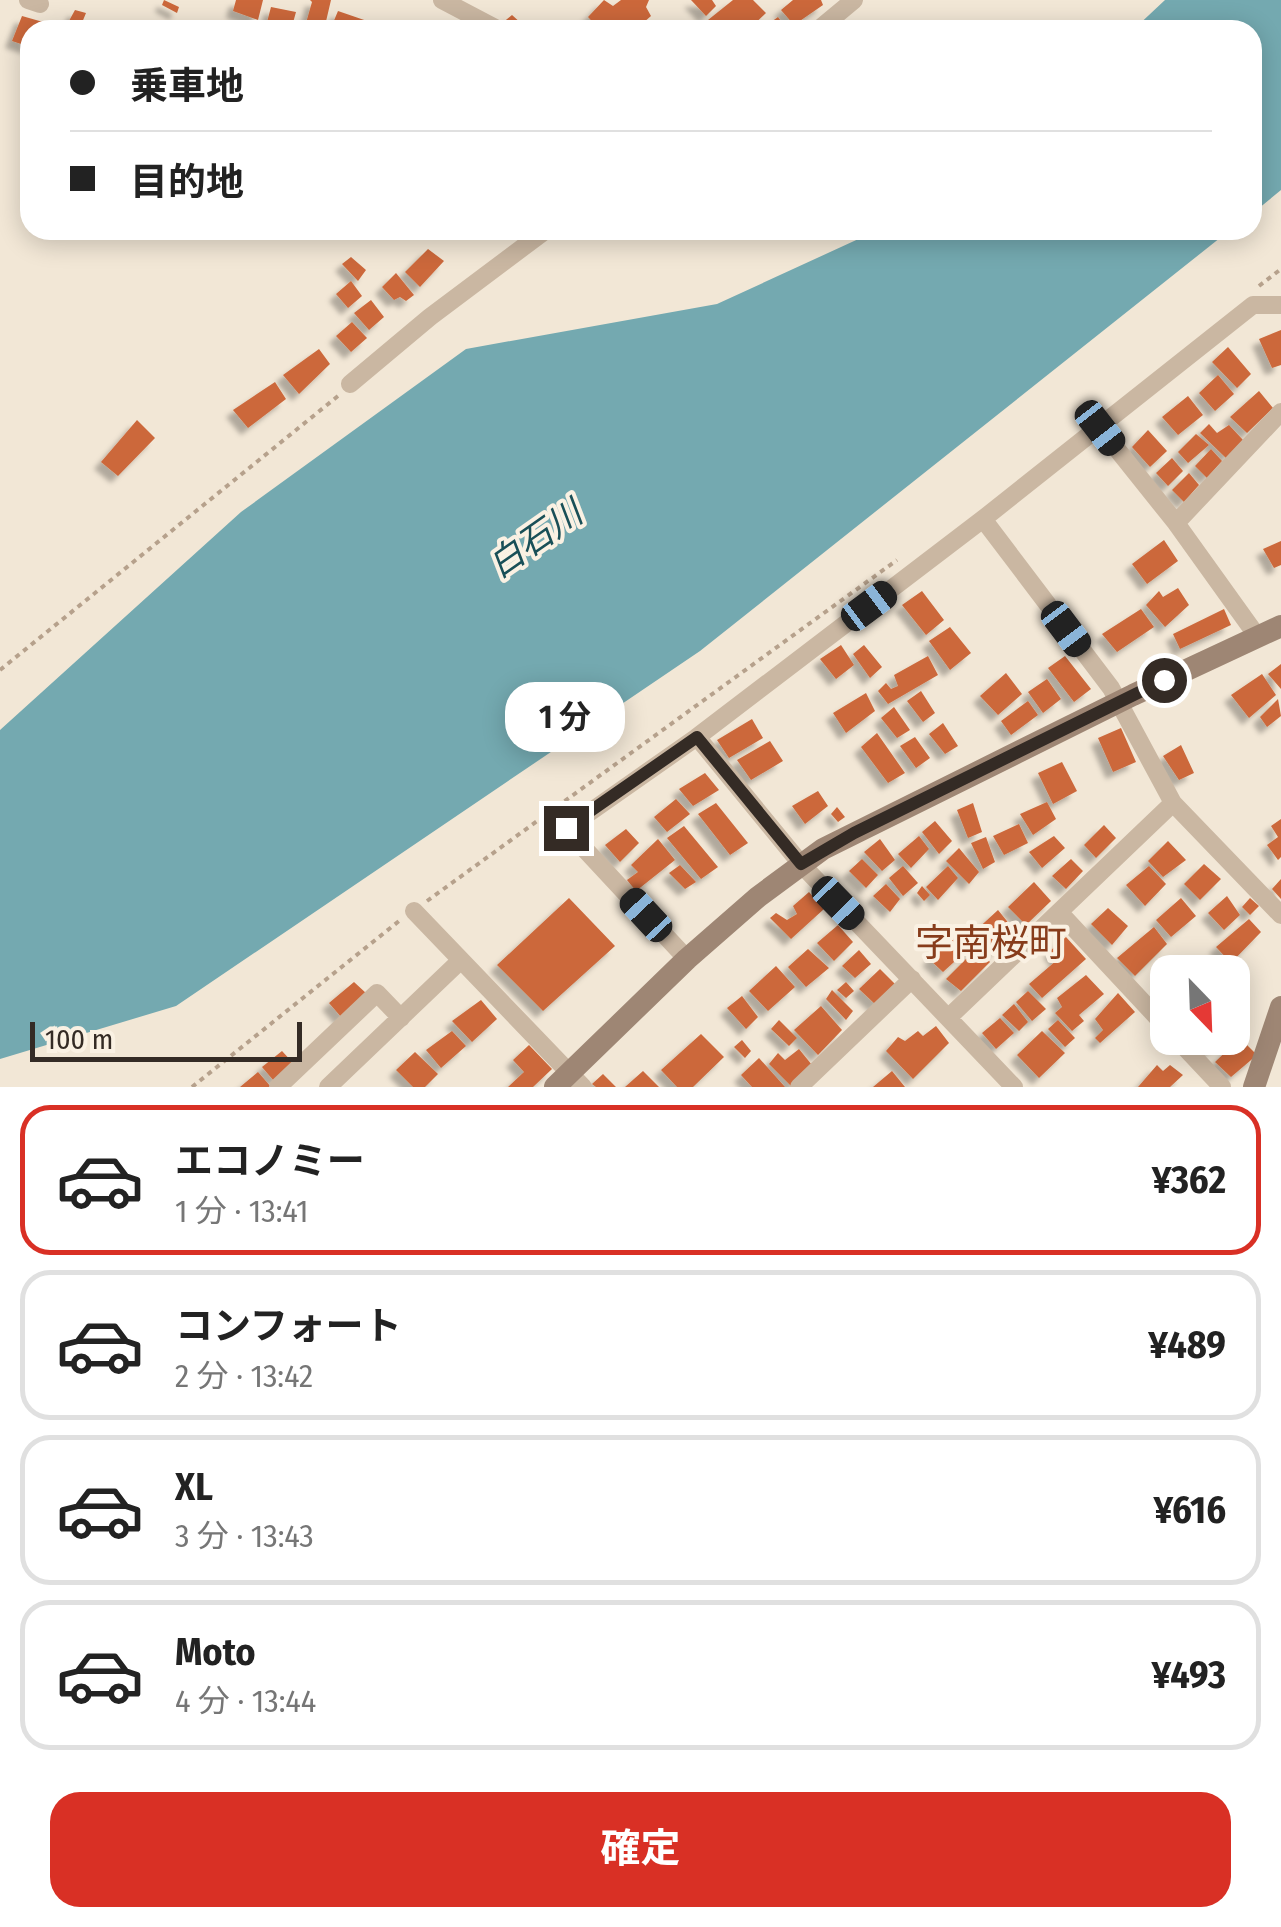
<!DOCTYPE html>
<html lang="ja">
<head>
<meta charset="utf-8">
<style>
  body { margin:0; font-family:"Fira Sans Condensed","Noto Sans JP",sans-serif; background:#f2f2f2; color:#222; height:100vh; display:flex; flex-direction:column; font-size:38px; white-space:nowrap }
  * { box-sizing:border-box; margin:0 }
  p { font-size:32px; color:#767676 }
  .icon { flex:none; width:55px; height:55px; fill:none; stroke:currentColor; stroke-width:2; stroke-linecap:round; stroke-linejoin:round }
  .map { position:relative; height:1087px; overflow:hidden }
  .drawer { display:flex; flex-direction:column; background:#fff; flex:1 }
  .drawer>* { flex:none }
  .banner { position:absolute; left:20px; top:20px; width:1242px; height:220px; border-radius:30px; box-shadow:0 5px 25px #0003; display:grid; align-content:center; height:220px; padding:0 50px; background:#fff }
  .needle { width:65px; rotate:157deg }
  .controls { position:absolute; left:1150px; top:955px; display:grid; gap:20px }
  .controls a { display:grid; place-items:center; width:100px; height:100px; border-radius:20px; background:#fff; box-shadow:0 5px 25px #0003; font-size:50px }
  .scale { position:absolute; left:30px; bottom:25px; width:272px; box-sizing:border-box; padding-left:10px; border:5px solid #342b25; border-top:0; font-size:28px; line-height:35px; white-space:nowrap; color:#342b25; -webkit-text-stroke:8px #faf1e3; paint-order:stroke }
  .end { position:absolute; width:45px; height:45px; margin:-22px; border:12px solid #342b25; background:#fff; box-shadow:0 0 0 5px #fff }
  .from { border-radius:50% }
  .bubble { position:absolute; height:70px; border-radius:30px; background:#fff; box-shadow:0 5px 25px #0003; font-size:32px; font-weight:700; line-height:70px; text-align:center }
  .car { position:absolute; width:30px; height:60px; margin:-30px -15px; border-radius:12px; box-shadow:0 0 8px 2px #0007; background:linear-gradient(#222 24%,#8ab4d8 0 40%,#222 0 76%,#8ab4d8 0 86%,#222 0) }
  .banner b { display:flex; align-items:center; gap:35px; height:95px; font-size:38px }
  .banner b+b { border-top:2px solid #e0e0e0 }
  .banner i { width:25px; height:25px; background:#222 }
  ul { padding:18px 0 0; list-style:none }
  li { display:flex; align-items:center; gap:30px; height:150px; margin:0 20px 15px; padding:0 30px; border:5px solid #e0e0e0; border-radius:30px }
  li div { flex:1 }
  li b { display:block; font-size:38px }
  li em { font-style:normal; font-weight:700 }
  li.active { border-color:#d93025 }
  li>.icon { width:90px; height:90px; stroke-width:1.5 }
  .button { display:flex; gap:20px; margin-top:auto; padding:20px 50px }
  .button a { flex:1; height:115px; border-radius:30px; background:#d93025; color:#fff; font-size:40px; font-weight:700; line-height:115px; text-align:center }
  .map>svg:first-child { display:block }
</style>
</head>
<body>
<div class="map">
<svg width="1281" height="1087" viewBox="0 0 1281 1087">
  <defs>
    <filter id="shadow"><feDropShadow dx="-7" dy="7" stdDeviation="2.5" flood-color="#0004"/></filter>
  </defs>
  <rect width="100%" height="100%" fill="#f2e7d6"/>
  <path fill="#74a9b0" d="M1165,0H1281V190L1253,213L1252,30H1133Z
    M878,230H1230L700,651L176,1006L0,1059V730L241,512L466,349L717,304Z"/>
  <path fill="#cc683b" filter="url(#shadow)" d="M164,0L179,7L177,13L162,5Z
    M236,0H263L258,20L233,11Z
    M310,0H331L324,30H304L312,2Z
    M604,0L613,6L621,0H649L646,7L651,16L635,30H600L588,17Z
    M691,0H712L716,6L706,16Z
    M733,0H753L766,13L748,30H717L708,20Z
    M793,0H821L823,5L794,25L781,10Z
    M271,7L296,12L291,30L266,26Z
    M75,10L86,13L79,30H64Z
    M338,11L370,22L366,30H330Z
    M512,15L522,24L517,30H506L501,24Z
    M22,16L50,24L48,30H30V47L12,41Z
    M778,17L783,24L770,30L767,25Z
    M412,21L434,30H408Z
    M428,249L444,261L420,287L405,272Z
    M351,257L366,270L358,281L342,264Z
    M396,273L414,295L406,301L400,297L394,300L382,287Z
    M351,281L362,296L348,308L336,294Z
    M371,300L384,317L369,330L354,313Z
    M352,322L367,338L351,352L336,336Z
    M1281,330V365L1272,368L1259,339Z
    M1228,347L1251,374L1237,388L1212,362Z
    M319,349L330,364L299,394L283,375Z
    M1218,375L1234,394L1215,411L1199,393Z
    M275,382L286,399L248,428L233,410Z
    M1259,391L1273,408L1247,433L1230,417Z
    M1188,396L1203,415L1178,435L1162,417Z
    M137,420L155,438L118,476L101,462Z
    M1209,424L1217,433L1229,425L1243,440L1226,458L1200,433Z
    M1148,430L1167,451L1150,467L1132,447Z
    M1196,434L1209,445L1188,463L1178,452Z
    M1211,449L1222,461L1207,478L1195,466Z
    M1172,458L1183,471L1168,486L1156,473Z
    M1189,473L1199,485L1184,502L1172,490Z
    M1164,540L1178,561L1147,584L1132,564Z
    M1281,541V565L1274,568L1263,549Z
    M1178,588L1189,605L1165,627L1146,605L1159,591L1163,597Z
    M922,591L944,620L926,635L902,605Z
    M1141,609L1154,627L1117,652L1102,634Z
    M1224,609L1231,625L1180,649L1173,634Z
    M950,627L971,653L950,670L929,641Z
    M841,645L854,665L836,679L820,659Z
    M864,645L882,667L870,678L853,654Z
    M928,656L938,675L888,704L878,691L886,683L891,689L898,686L894,675Z
    M1065,656L1091,689L1074,702L1048,668Z
    M1281,664V689L1268,674Z
    M1006,673L1022,694L998,715L980,696Z
    M1262,674L1276,695L1249,718L1231,695Z
    M1047,679L1061,699L1043,713L1028,692Z
    M921,691L935,713L923,722L907,701Z
    M866,693L875,711L846,733L833,713Z
    M1278,699L1281,716L1267,727L1260,717Z
    M1028,701L1038,715L1011,735L1001,721Z
    M894,707L910,730L897,738L881,718Z
    M752,719L763,738L729,758L717,740Z
    M943,723L958,746L945,754L929,734Z
    M1121,728L1136,762L1113,772L1098,738Z
    M877,733L905,773L888,783L861,747Z
    M915,737L930,758L916,768L900,746Z
    M770,741L783,761L751,780L737,760Z
    M1181,745L1194,773L1179,780L1163,756Z
    M1062,762L1077,791L1053,804L1038,773Z
    M705,773L719,790L693,806L679,789Z
    M818,791L828,806L805,824L792,806Z
    M676,799L690,814L667,832L654,817Z
    M1047,802L1056,819L1033,835L1020,814Z
    M716,803L748,843L730,855L698,814Z
    M973,803L982,832L968,838L957,810Z
    M837,807L845,817L838,822L831,814Z
    M1281,819V857L1278,860L1267,845L1278,837L1271,826Z
    M935,821L952,841L939,854L922,832Z
    M1019,824L1028,843L1004,855L993,836Z
    M1104,825L1116,838L1096,858L1084,845Z
    M684,826L718,867L701,879L667,838Z
    M626,829L639,843L620,862L605,845Z
    M919,836L929,849L911,868L898,854Z
    M1054,836L1065,848L1042,868L1029,852Z
    M986,837L995,862L983,869L971,843Z
    M658,839L675,860L636,891L627,880L638,872L631,865Z
    M880,839L895,860L882,871L864,852Z
    M1168,841L1186,860L1163,877L1148,861Z
    M959,848L979,872L969,884L946,861Z
    M862,859L878,875L866,888L849,871Z
    M1071,859L1083,871L1066,889L1052,876Z
    M1204,864L1221,879L1200,900L1184,884Z
    M680,865L696,882L685,889L669,873Z
    M903,866L918,883L903,896L889,878Z
    M948,866L958,878L938,900L926,887Z
    M1149,866L1166,884L1145,906L1126,885Z
    M1281,879V899L1272,889Z
    M1034,882L1051,901L1026,925L1008,907Z
    M886,884L900,899L890,912L873,896Z
    M922,886L930,895L924,901L917,893Z
    M809,892L824,909L791,939L770,918L776,913L787,920L797,914L793,906Z
    M1227,896L1240,915L1224,930L1208,913Z
    M569,898L615,946L543,1011L497,965Z
    M1181,898L1196,916L1171,937L1156,920Z
    M1250,898L1259,906L1250,915L1242,907Z
    M1108,908L1128,926L1112,945L1091,924Z
    M998,910L1015,931L992,954L973,933Z
    M1249,919L1261,932L1231,963L1216,947Z
    M838,925L853,942L834,961L817,943Z
    M961,927L975,943L943,972L929,959Z
    M1154,927L1167,944L1135,976L1117,958Z
    M1066,937L1086,959L1042,998L1029,984L1057,960L1050,951Z
    M977,948L990,962L961,991L946,979Z
    M808,949L829,968L806,987L788,967Z
    M859,950L871,964L855,978L842,966Z
    M1195,961L1206,972H1182Z
    M776,966L795,987L768,1011L749,991Z
    M880,969L896,985L876,1005L859,989Z
    M1086,975L1104,994L1079,1015L1084,1021L1072,1031L1055,1013L1062,1007L1057,998Z
    M354,982L367,994L342,1018L329,1003Z
    M846,982L854,991L846,998L837,990Z
    M832,990L853,1011L846,1020L826,999Z
    M1028,991L1046,1009L1032,1021L1016,1002Z
    M1118,993L1135,1012L1100,1043L1095,1038L1103,1030L1095,1019Z
    M742,996L758,1017L746,1029L727,1008Z
    M481,1000L497,1019L472,1042L452,1021Z
    M1014,1004L1028,1022L1019,1031L1002,1015Z
    M821,1006L842,1030L818,1055L794,1030Z
    M1000,1018L1014,1033L996,1049L982,1033Z
    M779,1020L797,1038L789,1046L771,1029Z
    M1058,1020L1075,1038L1065,1047L1048,1029Z
    M936,1026L949,1043L913,1079L886,1051L898,1037L905,1041L918,1031L923,1036Z
    M452,1031L466,1046L441,1068L426,1050Z
    M1042,1031L1065,1053L1039,1078L1017,1055Z
    M701,1034L724,1057L693,1087H677L661,1070Z
    M1196,1038H1224L1209,1051Z
    M1240,1038L1257,1055L1231,1077L1215,1062Z
    M742,1040L751,1051L745,1058L734,1047Z
    M529,1045L552,1069L533,1087H508L524,1072L513,1060Z
    M799,1049L812,1065L792,1087L769,1064L778,1053L785,1060Z
    M282,1051L294,1064L274,1081L262,1067Z
    M415,1052L438,1074L425,1087H413L396,1070Z
    M759,1058L785,1087H752L741,1075Z
    M1157,1065L1163,1071L1170,1065L1183,1075L1170,1087H1138Z
    M643,1071L659,1087H625Z
    M892,1071L905,1087H873Z
    M258,1072L271,1087H240Z
    M603,1074L616,1087H596L592,1084Z"/>
  <g fill="none" stroke-linecap="round" stroke-linejoin="round">
    <path stroke="#b6a18c" stroke-width="4" stroke-dasharray="5 5" stroke-linecap="butt" d="M1259,286L1281,269
      M0,670L338,396
      M427,901L897,560
      M192,1087L399,921"/>
    <path stroke="#cab7a2" stroke-width="18" d="M28,0L40,4
      M442,0L499,30
      M818,30L854,0
      M350,384L430,317L546,230
      M1100,428L1176,523L1257,636
      M983,519L1111,688L1173,803L1281,915
      M1176,523L1281,412
      M414,911L583,1087
      M1059,912L1168,1029
      M687,959L566,829L697,737
      M949,1017L1173,803
      M1176,1038L1222,1087
      M278,1087L377,993L401,1018
      M328,1087L461,960
      M799,1087L912,979
      M1014,1087L801,864L697,737L983,519L1253,305H1281"/>
    <path stroke="#9e8674" stroke-width="22" d="M555,1087L687,959L758,897L823,849L1133,695L1281,626
      M1254,1087L1281,1007"/>
  </g>
  <g fill="none" stroke-linecap="round" stroke-linejoin="round">
    <path stroke="#342b25" stroke-width="12" d="M566,828L697,737L801,864L854,833L1164,680"/>
  </g>
  <g text-anchor="middle" stroke-width="8" stroke-linejoin="round" paint-order="stroke">
    <g font-size="35" font-style="italic" fill="#194f57" stroke="#faf1e3">
      <text transform="translate(535 539) rotate(-35)" y="12">白石川</text>
    </g>
    <g font-size="38" fill="#873c1b" stroke="#faf1e3">
      <text x="991" y="956">字南桜町</text>
    </g>
  </g>
</svg>
<div class="controls">
<a><svg class="needle" viewBox="-14 -14 28 28"><path d="M0-13l5 13h-10z" fill="#e53935"/><path d="M0 13l5-13h-10z" fill="#767676"/></svg></a>
</div>
<div class="scale">100 m</div>
<i class="end from" style="left:1164px;top:680px"></i>
<i class="end" style="left:566px;top:828px"></i>
<div class="bubble" style="left:505px;top:682px;width:120px">1 分</div>
<i class="car" style="left:1100px;top:428px;rotate:142deg"></i>
<i class="car" style="left:869px;top:606px;rotate:53deg"></i>
<i class="car" style="left:1066px;top:629px;rotate:143deg"></i>
<i class="car" style="left:838px;top:903px;rotate:136deg"></i>
<i class="car" style="left:646px;top:915px;rotate:317deg"></i>
<div class="banner">
<b><i class="from"></i>乗車地</b>
<b><i></i>目的地</b>
</div>
</div>
<section class="drawer">
<ul>
<li class="active"><svg class="icon" aria-label="car" viewBox="0 0 24 24"><path d="M5 17H2v-5l4-1 3-4h7l3 4 3 1v5h-3M9 17h6M6 11h13"/><circle cx="7" cy="17" r="2"/><circle cx="17" cy="17" r="2"/></svg><div><b>エコノミー</b><p>1 分 · 13:41</p></div><em>¥362</em></li>
<li><svg class="icon" aria-label="car" viewBox="0 0 24 24"><path d="M5 17H2v-5l4-1 3-4h7l3 4 3 1v5h-3M9 17h6M6 11h13"/><circle cx="7" cy="17" r="2"/><circle cx="17" cy="17" r="2"/></svg><div><b>コンフォート</b><p>2 分 · 13:42</p></div><em>¥489</em></li>
<li><svg class="icon" aria-label="car" viewBox="0 0 24 24"><path d="M5 17H2v-5l4-1 3-4h7l3 4 3 1v5h-3M9 17h6M6 11h13"/><circle cx="7" cy="17" r="2"/><circle cx="17" cy="17" r="2"/></svg><div><b>XL</b><p>3 分 · 13:43</p></div><em>¥616</em></li>
<li><svg class="icon" aria-label="car" viewBox="0 0 24 24"><path d="M5 17H2v-5l4-1 3-4h7l3 4 3 1v5h-3M9 17h6M6 11h13"/><circle cx="7" cy="17" r="2"/><circle cx="17" cy="17" r="2"/></svg><div><b>Moto</b><p>4 分 · 13:44</p></div><em>¥493</em></li>
</ul>
<div class="button"><a>確定</a></div>
</section>
</body>
</html>
